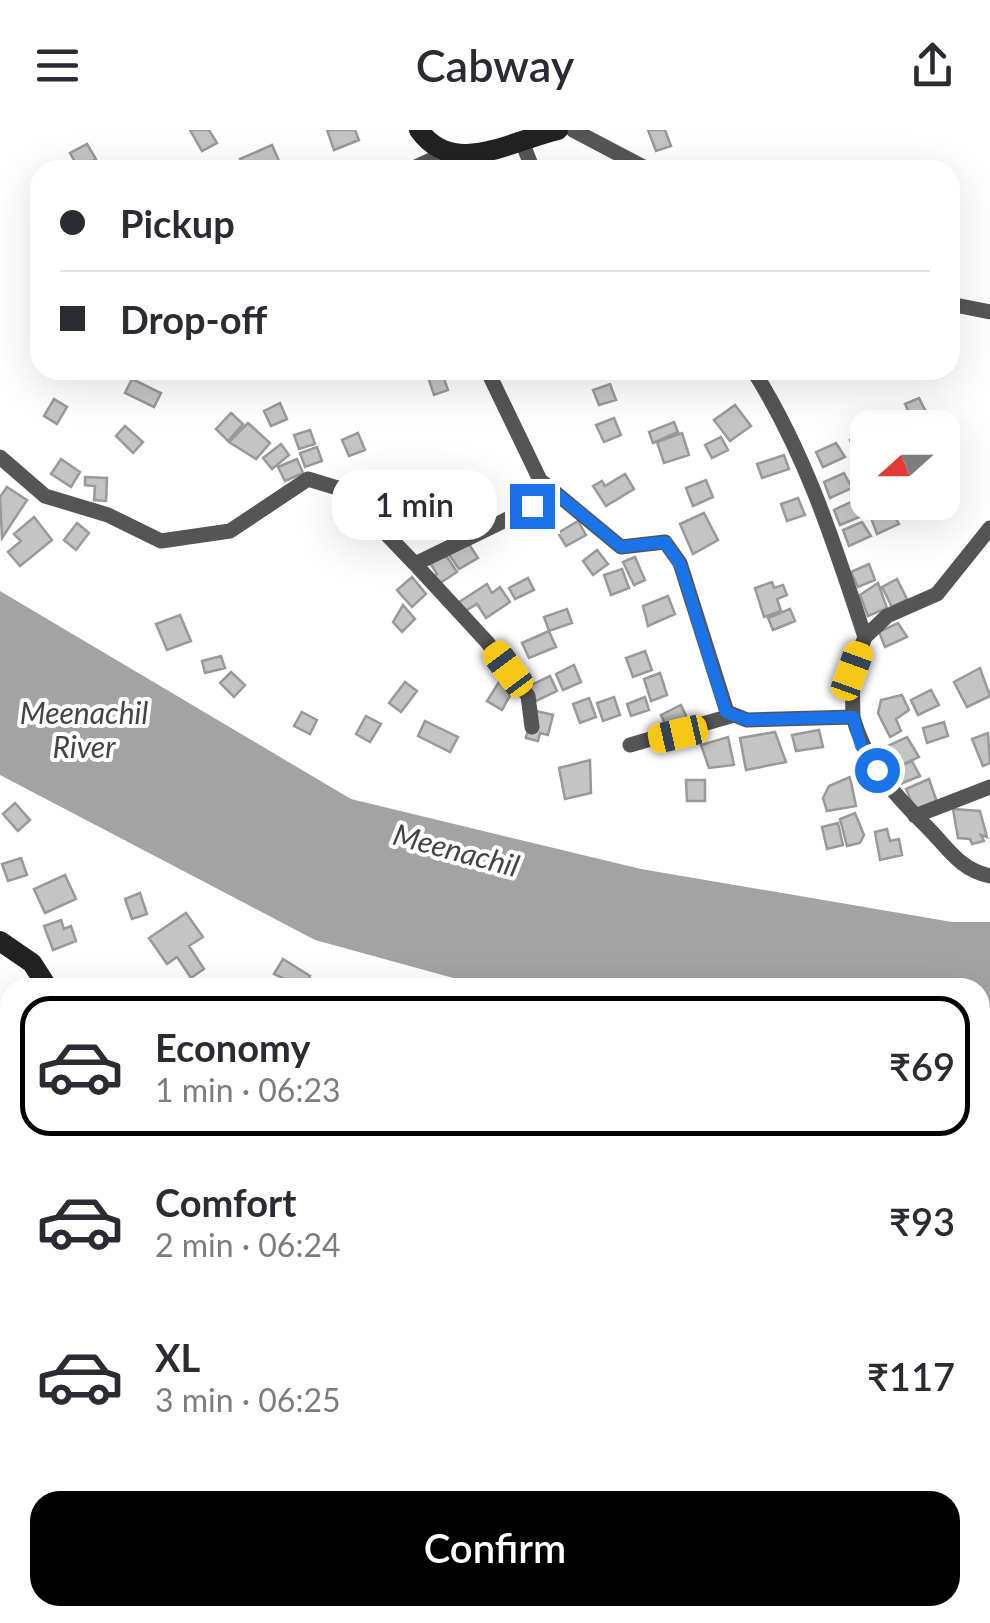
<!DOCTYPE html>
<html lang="en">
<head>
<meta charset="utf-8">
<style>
  body { margin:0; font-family:Lato,sans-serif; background:#f2f2f3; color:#2b2b33; height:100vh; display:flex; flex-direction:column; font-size:38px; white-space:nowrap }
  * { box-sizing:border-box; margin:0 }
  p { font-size:32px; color:#7c7c81 }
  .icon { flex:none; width:55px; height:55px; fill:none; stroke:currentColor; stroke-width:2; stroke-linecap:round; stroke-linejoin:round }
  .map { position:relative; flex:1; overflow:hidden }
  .details { position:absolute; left:0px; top:848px; width:990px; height:648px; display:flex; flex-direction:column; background:#fff; border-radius:30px 30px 0 0; box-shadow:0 10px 40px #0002 }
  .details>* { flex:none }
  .top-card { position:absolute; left:30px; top:30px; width:930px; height:220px; border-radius:30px; box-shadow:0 10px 40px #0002; display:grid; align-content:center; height:220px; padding:0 30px; background:#fff }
  .needle { width:65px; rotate:249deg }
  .tools { position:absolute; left:850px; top:280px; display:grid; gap:20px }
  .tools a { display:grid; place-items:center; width:110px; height:110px; border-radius:20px; background:#fff; box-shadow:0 10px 40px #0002; font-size:50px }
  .end { position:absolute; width:45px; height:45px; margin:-22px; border:12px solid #1a73e8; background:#fff; box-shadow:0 0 0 5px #fff }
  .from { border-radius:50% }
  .bubble { position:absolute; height:70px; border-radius:30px; background:#fff; box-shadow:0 10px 40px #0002; font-size:32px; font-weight:600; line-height:70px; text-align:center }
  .car { position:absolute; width:30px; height:60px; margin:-30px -15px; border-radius:12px; box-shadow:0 0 8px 2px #0007; background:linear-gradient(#f5c518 24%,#345 0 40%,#f5c518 0 76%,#345 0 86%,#f5c518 0) }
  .top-card b { display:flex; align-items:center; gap:35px; height:95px; font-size:38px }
  .top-card b+b { border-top:2px solid #e1e1e2 }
  .top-card i { width:25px; height:25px; background:#2b2b33 }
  ul { padding:18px 0 0; list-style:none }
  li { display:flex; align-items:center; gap:30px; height:140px; margin:0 20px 15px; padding:0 10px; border:5px solid transparent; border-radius:30px }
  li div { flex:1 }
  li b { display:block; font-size:38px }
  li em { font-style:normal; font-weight:600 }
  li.active { border-color:#000 }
  li>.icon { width:90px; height:90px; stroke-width:1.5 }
  .primary-button { display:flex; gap:20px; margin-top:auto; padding:20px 30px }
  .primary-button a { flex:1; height:115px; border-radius:30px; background:#000; color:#fff; font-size:40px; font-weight:600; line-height:115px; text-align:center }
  header { display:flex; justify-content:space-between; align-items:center; height:130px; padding:0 30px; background:#fff; font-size:45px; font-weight:600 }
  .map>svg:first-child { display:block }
</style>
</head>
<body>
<header><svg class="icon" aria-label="menu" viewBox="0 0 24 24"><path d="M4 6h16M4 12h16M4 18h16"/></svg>Cabway<svg class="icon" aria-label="share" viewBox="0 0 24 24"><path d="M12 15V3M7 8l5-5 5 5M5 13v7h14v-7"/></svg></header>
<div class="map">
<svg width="990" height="1493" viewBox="0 0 990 1493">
  <rect width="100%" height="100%" fill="#fff"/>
  <path fill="#a3a3a3" d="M0,461L351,669L641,739L952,792H990V929L980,928V858L486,857L315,810L0,645Z"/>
  <path fill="#c4c4c4" stroke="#999" stroke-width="2.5" d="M190,0H209L217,13L202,21Z
    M327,0H355L359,10L334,20Z
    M648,0H665L671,16L656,21Z
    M87,14L96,29L79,39L70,23Z
    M272,15L283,40H245L240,29Z
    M441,240L448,260L434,265L427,244Z
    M132,249L161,263L154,277L125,263Z
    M610,254L616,270L599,275L593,260Z
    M919,268L927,284L913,291L905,274Z
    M54,269L67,277L57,294L44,286Z
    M280,273L287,289L271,296L264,281Z
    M735,275L751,296L730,311L714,290Z
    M231,283L243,294L228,311L216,299Z
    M614,288L621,305L604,312L596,295Z
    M674,292L678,302L653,313L649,302Z
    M248,293L270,313L256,329L229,312Z
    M125,296L143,312L133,323L116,306Z
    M310,300L315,314L299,319L294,305Z
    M868,302V321L857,326L850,310Z
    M358,303L365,320L349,326L342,310Z
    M682,303L689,325L664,333L657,312Z
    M721,307L728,320L712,328L705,315Z
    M836,313L845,327L823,337L816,322Z
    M281,314L289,325L272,339L263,328Z
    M317,317L322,331L305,337L300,323Z
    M784,325L789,339L762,348L757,334Z
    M61,329L80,342L71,357L51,344Z
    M297,329L303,343L285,351L278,337Z
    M844,343L852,358L830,368L824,352Z
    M625,344L634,359L606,376L593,356L602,351L605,356Z
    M85,347L107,348L106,371L94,370L95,356L85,355Z
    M706,350L713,367L693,376L686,358Z
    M7,357L27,370L2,408L0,367Z
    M798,368L805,385L787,391L781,374Z
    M853,371L862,386L840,395L834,380Z
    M891,380L899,394L877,404L871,388Z
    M704,383L718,410L693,424L680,394Z
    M34,387L52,410L20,436L8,422L21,411L14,404Z
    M578,391L586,405L566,416L558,403Z
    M862,392L871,406L849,416L843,400Z
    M77,393L89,403L76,420L64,410Z
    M467,411L478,428L459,439L448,423Z
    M597,420L608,434L593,445L583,431Z
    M447,427L457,442L437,455L432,447L437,444L427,428Z
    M635,427L645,450L634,455L623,432Z
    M869,434L875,450L858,457L851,442Z
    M622,439L629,458L611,465L604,445Z
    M412,447L426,464L412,477L397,460Z
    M528,448L534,460L515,469L509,458Z
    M897,449L907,469L892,477L882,457Z
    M772,452L774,458L783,455L787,465L777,469L781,481L764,487L755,458Z
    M878,453L887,478L868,486L860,465Z
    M487,454L492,463L500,457L510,472L486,488L477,474L462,483L456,474Z
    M668,466L675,484L648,496L643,476Z
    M403,475L415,489L402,502L393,492Z
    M567,479L572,493L549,501L544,487Z
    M790,479L795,491L773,500L768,488Z
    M180,485L191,511L167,520L156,494Z
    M898,493L907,507L885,517L879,502Z
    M549,501L556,517L529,528L522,513Z
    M645,521L652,540L633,547L626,528Z
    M221,526L225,538L205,543L202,531Z
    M574,535L581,552L563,560L556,544Z
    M980,538L990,566L967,577L954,552Z
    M231,542L245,555L234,567L220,553Z
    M660,543L667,565L651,571L644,549Z
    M550,546L557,561L536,571L529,556Z
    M405,552L417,561L401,582L389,573Z
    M499,552L513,560L502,580L487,571Z
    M931,560L939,575L918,585L911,570Z
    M902,565L909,580L896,589L901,601L890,607L878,583L881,570Z
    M614,567L620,585L603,591L597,573Z
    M645,567L649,580L631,586L627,574Z
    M589,568L596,587L580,593L573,574Z
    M681,575L688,590L668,600L661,585Z
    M532,580L553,585L548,605L540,603L538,611L526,608Z
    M302,582L317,590L310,604L294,596Z
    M366,586L381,594L370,612L356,604Z
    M425,591L458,607L450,622L418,606Z
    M944,592L948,606L927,613L923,598Z
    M819,600L823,617L796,621L792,605Z
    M775,602L786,632L746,640L740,608Z
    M988,603L990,633L983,636L972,609Z
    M728,607L734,635L709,638L701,615Z
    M907,607L919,627L891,640L881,619Z
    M590,630L591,663L565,669L559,638Z
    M912,631L920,646L898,655L891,640Z
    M850,647L856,676L827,681L823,668L829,656Z
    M929,649L937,672L916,682L906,659Z
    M686,650H705V671H687Z
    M15,673L30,690L18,701L3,684Z
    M953,679L980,681L987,707L981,705L984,711L972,714L970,709L958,708Z
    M855,683L864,705L860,713L847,716L840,689Z
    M838,693L843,715L827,719L822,697Z
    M887,699L890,711L899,709L902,725L880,730L875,702Z
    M21,728L27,745L8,751L2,734Z
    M65,745L76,769L45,783L34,759Z
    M140,763L147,784L132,789L125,769Z
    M186,783L203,807L189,816L204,839L191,848L177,827L167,834L149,808Z
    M61,790L64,799L71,796L76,811L53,820L44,796Z
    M283,829L310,846L303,858L274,844Z
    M986,1111L990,1115V1141L980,1153V1118Z"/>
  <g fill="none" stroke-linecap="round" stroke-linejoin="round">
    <path stroke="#555" stroke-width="15" d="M573,0L649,40
      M521,9L533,40
      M409,40L446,23
      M950,174L990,182
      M487,240L540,350L621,417L665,412L680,433L727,582L747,590L853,587C866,633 892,662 925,695C947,716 958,739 990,746
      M753,240C806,324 834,413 865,507
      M0,327L45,366L108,385L161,411L230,401L308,349L344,360L415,434L557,365
      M415,434L487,512L528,566L532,597
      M853,587L852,541L865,507L887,486L937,464L990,398
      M630,615L734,585
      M915,686L990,657
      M0,931L10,922
      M0,1095L10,1086
      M0,1238L10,1252
      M0,1291L10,1274
      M0,1294L10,1342
      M0,1358L10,1355
      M980,1364L990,1359
      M80,1485L84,1493
      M509,1485L511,1493"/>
    <path stroke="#222" stroke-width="20" d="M419,0C453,48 510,11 558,0
      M0,811L32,833L48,858
      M344,1493L346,1485"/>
  </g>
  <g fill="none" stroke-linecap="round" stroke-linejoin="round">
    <path stroke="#1a73e8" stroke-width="12" d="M532,376L557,364L621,417L665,412L680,434L726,582L747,590L853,587L861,616L877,640"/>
  </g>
  <g text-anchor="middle" stroke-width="8" stroke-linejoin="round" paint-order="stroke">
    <g font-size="30" font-style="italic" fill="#444" stroke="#fff">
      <text x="84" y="594">Meenachil<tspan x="84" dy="34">River</tspan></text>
      <text transform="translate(456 721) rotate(15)" y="10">Meenachil</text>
    </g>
  </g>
</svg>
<div class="tools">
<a><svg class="needle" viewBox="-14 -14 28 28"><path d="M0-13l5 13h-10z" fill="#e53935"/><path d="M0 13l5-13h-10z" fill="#7c7c81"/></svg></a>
</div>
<i class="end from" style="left:877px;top:640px"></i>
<i class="end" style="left:532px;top:376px"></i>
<div class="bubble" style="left:332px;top:340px;width:165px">1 min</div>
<i class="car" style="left:508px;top:539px;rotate:323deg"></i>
<i class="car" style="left:852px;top:541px;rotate:20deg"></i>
<i class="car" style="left:678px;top:604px;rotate:257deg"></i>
<div class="top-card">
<b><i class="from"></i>Pickup</b>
<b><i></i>Drop-off</b>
</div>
<section class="details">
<ul>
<li class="active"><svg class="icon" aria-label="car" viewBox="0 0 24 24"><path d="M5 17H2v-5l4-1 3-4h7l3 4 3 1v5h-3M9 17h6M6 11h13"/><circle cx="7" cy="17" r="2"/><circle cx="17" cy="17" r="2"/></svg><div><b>Economy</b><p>1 min · 06:23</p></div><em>₹69</em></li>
<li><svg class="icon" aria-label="car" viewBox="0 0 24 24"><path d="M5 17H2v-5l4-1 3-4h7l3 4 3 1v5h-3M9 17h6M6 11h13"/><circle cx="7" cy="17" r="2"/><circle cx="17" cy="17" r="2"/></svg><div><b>Comfort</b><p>2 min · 06:24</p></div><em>₹93</em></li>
<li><svg class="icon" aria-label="car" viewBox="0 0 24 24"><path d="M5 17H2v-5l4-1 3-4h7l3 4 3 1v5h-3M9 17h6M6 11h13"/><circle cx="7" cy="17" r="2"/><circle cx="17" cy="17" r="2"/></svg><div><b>XL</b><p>3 min · 06:25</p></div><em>₹117</em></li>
</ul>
<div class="primary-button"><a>Confirm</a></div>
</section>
</div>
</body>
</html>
